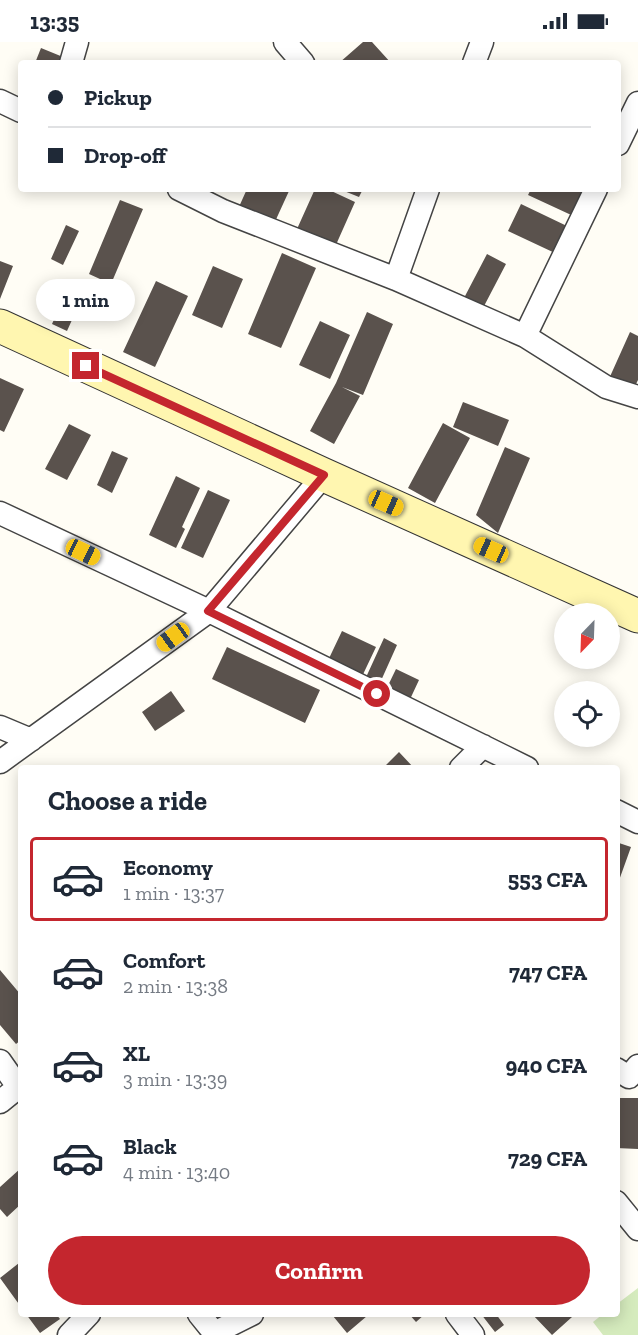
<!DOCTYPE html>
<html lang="en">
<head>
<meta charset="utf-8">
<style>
  body { margin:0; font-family:"Zilla Slab",serif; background:#f6f6f7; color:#1f2937; height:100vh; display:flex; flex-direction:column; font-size:22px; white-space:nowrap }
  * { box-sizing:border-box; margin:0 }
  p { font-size:20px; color:#747a83 }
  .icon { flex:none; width:33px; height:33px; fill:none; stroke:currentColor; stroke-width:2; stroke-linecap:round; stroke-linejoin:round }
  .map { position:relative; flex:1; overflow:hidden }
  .drawer { position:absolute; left:18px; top:723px; width:602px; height:552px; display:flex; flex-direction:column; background:#fff; border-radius:6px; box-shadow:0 3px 15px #0003 }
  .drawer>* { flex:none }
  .guide { position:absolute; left:18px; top:18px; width:603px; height:132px; border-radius:6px; box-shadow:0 3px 15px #0003; display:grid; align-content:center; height:132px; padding:0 30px; background:#fff }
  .needle { width:39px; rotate:203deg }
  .fabs { position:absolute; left:554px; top:561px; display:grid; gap:12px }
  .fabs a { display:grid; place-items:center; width:66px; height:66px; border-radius:50%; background:#fff; box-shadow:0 3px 15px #0003; font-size:30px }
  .end { position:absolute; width:27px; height:27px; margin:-14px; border:8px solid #c4262e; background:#fff; box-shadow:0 0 0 3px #fff }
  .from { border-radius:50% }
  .bubble { position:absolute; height:42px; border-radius:21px; background:#fff; box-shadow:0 3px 15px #0003; font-size:20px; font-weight:700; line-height:42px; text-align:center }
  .car { position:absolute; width:18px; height:36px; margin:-18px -9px; border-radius:8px; box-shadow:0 0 4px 2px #0007; background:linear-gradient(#f5c518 24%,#345 0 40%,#f5c518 0 76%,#345 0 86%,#f5c518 0) }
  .guide b { display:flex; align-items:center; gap:21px; height:57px; font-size:22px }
  .guide b+b { border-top:2px solid #e0e1e3 }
  .guide i { width:15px; height:15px; background:#1f2937 }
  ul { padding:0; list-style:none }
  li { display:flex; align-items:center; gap:18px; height:84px; margin:0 12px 9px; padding:0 18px; border:3px solid transparent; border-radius:6px }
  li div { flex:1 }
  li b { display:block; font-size:22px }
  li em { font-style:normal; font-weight:700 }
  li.selected { border-color:#c4262e }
  li>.icon { width:54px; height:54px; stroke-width:1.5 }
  h2 { padding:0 30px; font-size:27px; line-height:72px }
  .button { display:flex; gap:12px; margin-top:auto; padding:12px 30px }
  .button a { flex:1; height:69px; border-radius:36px; background:#c4262e; color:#fff; font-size:24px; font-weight:700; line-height:69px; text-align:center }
  .status { display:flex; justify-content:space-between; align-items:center; height:42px; padding:0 30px; background:#fff; direction:ltr }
  .status svg { height:16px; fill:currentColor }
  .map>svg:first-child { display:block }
</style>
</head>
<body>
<div class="status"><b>13:35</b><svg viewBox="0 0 49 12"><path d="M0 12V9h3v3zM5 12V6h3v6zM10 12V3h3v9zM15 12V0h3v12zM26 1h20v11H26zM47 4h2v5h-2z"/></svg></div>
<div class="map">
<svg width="638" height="1293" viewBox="0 0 638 1293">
  <rect width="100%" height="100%" fill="#fffdf5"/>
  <path fill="#d5ebbd" d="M638,1246V1293H603L593,1280L603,1272H616L617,1262Z"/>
  <path fill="#5a524d" d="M363,0H372L391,21H339Z
    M41,6L63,15L60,21H35Z
    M247,147H284L289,149L273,184L238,167Z
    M315,147H327L355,160L335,205L297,187Z
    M339,147H363L359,155Z
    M531,147H577L593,154L582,178L528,153Z
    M120,158L143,167L111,242L89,232Z
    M521,162L569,185L557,212L508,189Z
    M66,183L79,189L63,223L51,217Z
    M282,211L316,226L281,306L248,292Z
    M487,212L506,222L483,266L464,256Z
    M0,219L13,224L0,257Z
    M213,224L243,237L222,286L192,273Z
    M156,239L188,254L155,325L123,310Z
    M61,262L76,269L67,289L52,282Z
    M367,270L393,282L363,353L342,345L360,354L334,402L310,389L336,341Z
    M320,279L350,293L330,337L299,323Z
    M630,290L638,294V338L632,350L608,339Z
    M0,336L24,347L4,390L0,388Z
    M463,360L509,378L498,404L453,385Z
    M443,381L470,396L435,461L408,446Z
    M69,382L91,393L67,438L45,427Z
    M505,405L530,416L498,491L476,473Z
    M112,409L128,416L112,451L97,443Z
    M176,434L200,446L182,485L185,487L176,506L149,493Z
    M208,448L230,458L203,516L181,506Z
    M342,589L376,605L357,645L323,629Z
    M384,596L397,603L371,661L357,655Z
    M227,605L320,648L305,681L212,637Z
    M396,627L419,638L405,668L382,656Z
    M171,649L185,669L155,689L142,670Z
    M399,710L414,726H383Z
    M616,800L631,805L617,844H616Z
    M0,928L21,953V998L16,1002L0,983Z
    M616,1056H638V1107L616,1106Z
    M21,1126V1162L7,1175L0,1167V1145Z
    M19,1221L21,1224V1265L0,1236Z
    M26,1272H56L60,1277L40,1291Z
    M336,1272H366L367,1274L347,1291L333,1274Z
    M409,1272H425L416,1280Z
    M481,1272H496L504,1283L495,1290Z
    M532,1272H569L572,1275L552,1293Z"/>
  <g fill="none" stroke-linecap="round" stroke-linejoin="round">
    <defs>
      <path id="street" d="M285,0L303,21
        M71,21L77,0
        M474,21L482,0
        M0,59L21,69
        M618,102L638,61
        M179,147L223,169L396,237L525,294L606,345L638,355
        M396,237L428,147
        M525,294L596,147
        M0,471L209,569L527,726
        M0,685L31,698
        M0,720L209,569L324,433
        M461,726L483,704
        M616,769L638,780
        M0,1019L21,1049
        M616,1027L629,1035L638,1024
        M0,1060L21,1043
        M616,1160L638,1187
        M199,1272L216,1293
        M457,1272L473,1293
        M214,1291L252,1272
        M69,1293L89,1272"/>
      <path id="secondary" d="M0,284L324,433L638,574"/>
    </defs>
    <use href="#street" stroke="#444" stroke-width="25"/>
    <use href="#secondary" stroke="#333" stroke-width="35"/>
    <use href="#street" stroke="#fff" stroke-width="22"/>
    <use href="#secondary" stroke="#fff6b0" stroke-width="33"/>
  </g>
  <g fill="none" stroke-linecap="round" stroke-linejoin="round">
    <path stroke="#c4262e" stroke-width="8" d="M86,324L324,433L208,569L377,652"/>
  </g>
</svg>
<div class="fabs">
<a><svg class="needle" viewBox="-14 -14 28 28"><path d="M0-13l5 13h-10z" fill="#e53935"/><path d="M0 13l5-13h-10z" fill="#747a83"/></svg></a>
<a><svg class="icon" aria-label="locate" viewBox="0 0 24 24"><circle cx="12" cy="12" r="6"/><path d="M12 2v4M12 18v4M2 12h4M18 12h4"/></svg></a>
</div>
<i class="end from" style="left:377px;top:652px"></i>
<i class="end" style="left:86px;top:324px"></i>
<div class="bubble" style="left:36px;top:237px;width:99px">1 min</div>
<i class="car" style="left:386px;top:461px;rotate:114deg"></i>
<i class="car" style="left:491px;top:508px;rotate:294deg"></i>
<i class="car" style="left:83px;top:510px;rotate:115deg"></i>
<i class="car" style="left:173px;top:595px;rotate:234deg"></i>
<div class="guide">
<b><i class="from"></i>Pickup</b>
<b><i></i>Drop-off</b>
</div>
<section class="drawer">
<h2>Choose a ride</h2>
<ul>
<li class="selected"><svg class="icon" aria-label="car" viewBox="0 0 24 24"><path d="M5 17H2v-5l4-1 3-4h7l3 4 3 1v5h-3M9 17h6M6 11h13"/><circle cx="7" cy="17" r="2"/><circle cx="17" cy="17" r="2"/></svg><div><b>Economy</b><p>1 min · 13:37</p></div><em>553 CFA</em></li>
<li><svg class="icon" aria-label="car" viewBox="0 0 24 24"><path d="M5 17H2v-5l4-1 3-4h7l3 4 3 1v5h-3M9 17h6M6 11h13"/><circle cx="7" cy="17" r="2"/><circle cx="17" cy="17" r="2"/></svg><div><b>Comfort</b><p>2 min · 13:38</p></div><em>747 CFA</em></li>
<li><svg class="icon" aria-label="car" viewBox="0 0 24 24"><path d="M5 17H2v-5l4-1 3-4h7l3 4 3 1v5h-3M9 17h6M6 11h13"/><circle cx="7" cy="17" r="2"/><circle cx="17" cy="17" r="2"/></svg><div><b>XL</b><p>3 min · 13:39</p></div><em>940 CFA</em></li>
<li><svg class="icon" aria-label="car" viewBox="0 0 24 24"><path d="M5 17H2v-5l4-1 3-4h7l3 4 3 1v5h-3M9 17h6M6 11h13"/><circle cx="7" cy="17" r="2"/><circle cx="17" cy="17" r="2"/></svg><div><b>Black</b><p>4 min · 13:40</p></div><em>729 CFA</em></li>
</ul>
<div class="button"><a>Confirm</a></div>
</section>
</div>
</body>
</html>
